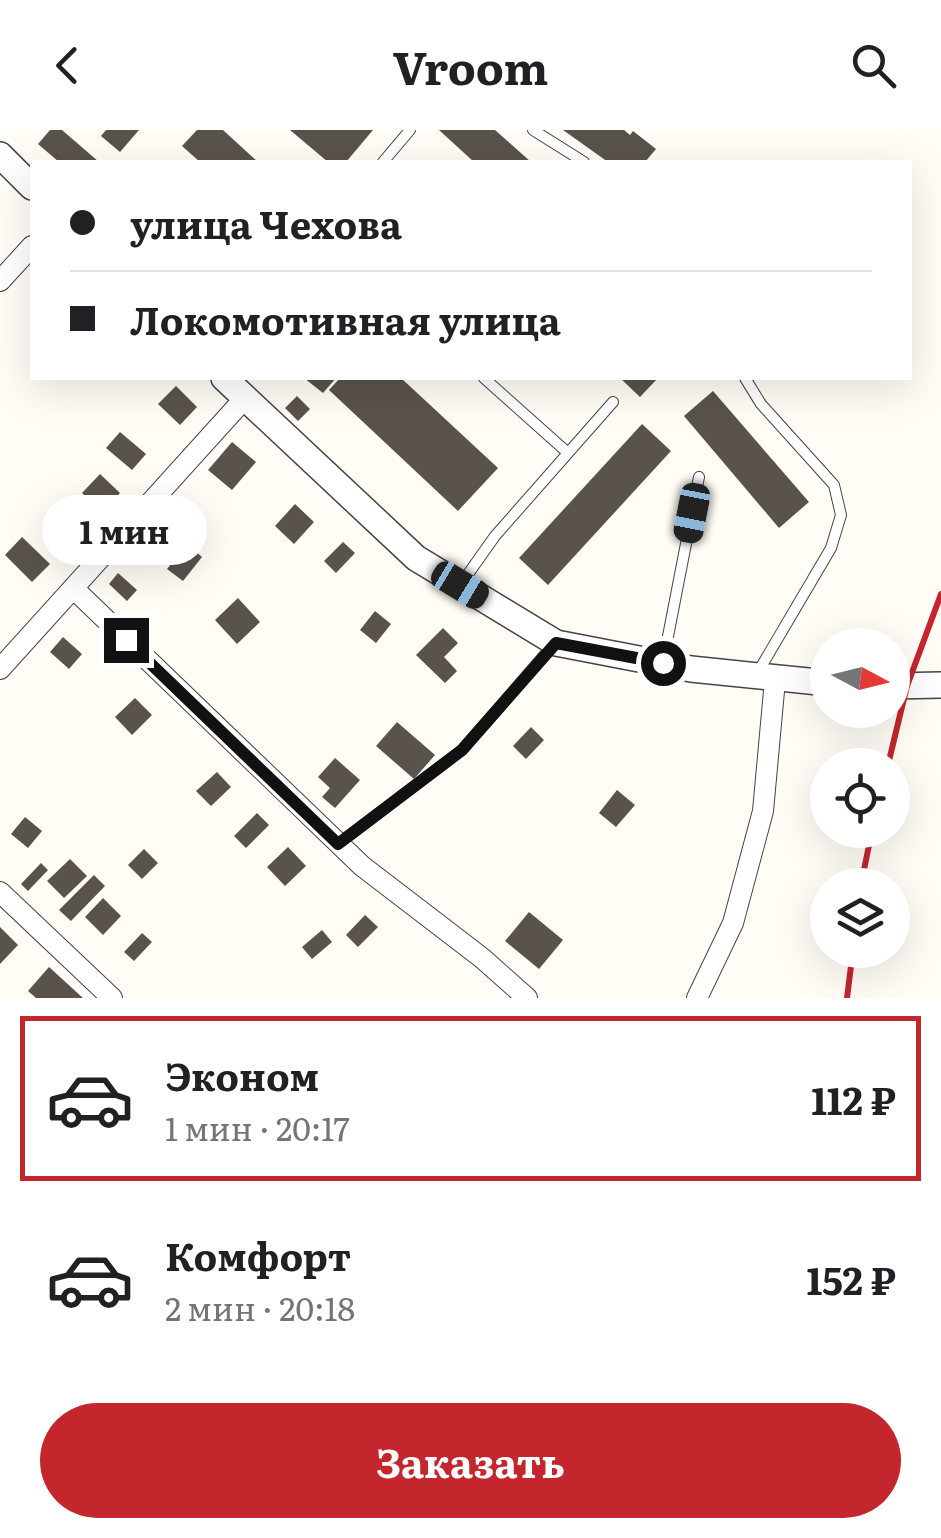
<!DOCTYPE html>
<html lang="ru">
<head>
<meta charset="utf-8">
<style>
  body { margin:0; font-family:Literata,serif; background:#f2f2f2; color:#202124; height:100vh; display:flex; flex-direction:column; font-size:38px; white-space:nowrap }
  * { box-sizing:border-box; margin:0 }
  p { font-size:32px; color:#757577 }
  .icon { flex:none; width:55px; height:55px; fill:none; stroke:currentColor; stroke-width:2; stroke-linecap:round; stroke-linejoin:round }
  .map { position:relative; height:868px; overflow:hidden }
  .side { display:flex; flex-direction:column; background:#fff; flex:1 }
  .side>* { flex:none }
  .top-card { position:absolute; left:30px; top:30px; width:882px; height:220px; border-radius:0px; box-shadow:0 10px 40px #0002; display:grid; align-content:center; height:220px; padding:0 40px; background:#fff }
  .needle { width:65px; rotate:97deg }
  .fabs { position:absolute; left:810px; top:498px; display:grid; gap:20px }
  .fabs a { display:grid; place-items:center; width:100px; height:100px; border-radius:50%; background:#fff; box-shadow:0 10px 40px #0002; font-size:50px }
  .end { position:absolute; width:45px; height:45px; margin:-22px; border:12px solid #111; background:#fff; box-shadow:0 0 0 5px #fff }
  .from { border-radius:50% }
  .bubble { position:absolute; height:70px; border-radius:35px; background:#fff; box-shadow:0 10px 40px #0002; font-size:32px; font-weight:700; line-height:70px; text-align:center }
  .car { position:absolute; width:30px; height:60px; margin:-30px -15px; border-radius:12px; box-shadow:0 0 8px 2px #0007; background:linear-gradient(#222 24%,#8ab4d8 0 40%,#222 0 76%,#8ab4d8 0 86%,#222 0) }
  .top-card b { display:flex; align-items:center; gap:35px; height:95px; font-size:38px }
  .top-card b+b { border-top:2px solid #e0e0e0 }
  .top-card i { width:25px; height:25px; background:#202124 }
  ul { padding:18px 0 0; list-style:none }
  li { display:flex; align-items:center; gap:30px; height:165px; margin:0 20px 15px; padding:0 20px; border:5px solid transparent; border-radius:0px }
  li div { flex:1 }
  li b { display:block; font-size:38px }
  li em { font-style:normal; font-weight:700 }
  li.selected { border-color:#c4262e }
  li>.icon { width:90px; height:90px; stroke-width:1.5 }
  .primary-button { display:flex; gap:20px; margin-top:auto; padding:20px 40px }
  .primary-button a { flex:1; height:115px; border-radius:60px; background:#c4262e; color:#fff; font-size:40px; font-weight:700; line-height:115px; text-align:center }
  header { display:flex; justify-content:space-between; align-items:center; height:130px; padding:0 40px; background:#fff; font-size:45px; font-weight:700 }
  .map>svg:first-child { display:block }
</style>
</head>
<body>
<header><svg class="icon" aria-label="back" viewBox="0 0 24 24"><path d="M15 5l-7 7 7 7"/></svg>Vroom<svg class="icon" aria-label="search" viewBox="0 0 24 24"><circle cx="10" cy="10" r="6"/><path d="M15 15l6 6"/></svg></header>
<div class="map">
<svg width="941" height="868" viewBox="0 0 941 868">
  <rect width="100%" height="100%" fill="#fffdf5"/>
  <path fill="#5a524d" d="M50,0H62L99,32H59L38,14Z
    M106,0H139L120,22L101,6Z
    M197,0H223L258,32H200L182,16Z
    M290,0H373L346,32H328Z
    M439,0H495L531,32H474Z
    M563,0H624L630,5L633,1L656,19L645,32H608Z
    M304,248H336L323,263Z
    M340,248H401L498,338L458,381L329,260Z
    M620,248H658L640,267Z
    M176,256L197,277L180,295L158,274Z
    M713,261L809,372L779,398L684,286Z
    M297,266L310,279L298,291L285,278Z
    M642,294L671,321L548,455L519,428Z
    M120,302L146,324L132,340L106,318Z
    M232,312L256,332L232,360L208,340Z
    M100,344L120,363L102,382L82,363Z
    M62,370L80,387L66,403L47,387Z
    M295,374L314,392L294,414L275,396Z
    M22,407L50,434L32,452L5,425Z
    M343,412L355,423L336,443L324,431Z
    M187,414L202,427L183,451L167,439Z
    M118,443L137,460L127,471L109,454Z
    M238,468L260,492L237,514L215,490Z
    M375,481L391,494L376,513L360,500Z
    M443,498L458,513L444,527L457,541L445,553L416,525Z
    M63,507L82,524L69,539L50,522Z
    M135,568L152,585L132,605L115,587Z
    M397,592L435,625L414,649L376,616Z
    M531,597L544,610L526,629L513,616Z
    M335,628L360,650L335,678L322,667L330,658L318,647Z
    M217,642L231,657L211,676L196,661Z
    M617,660L635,675L616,697L599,683Z
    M257,683L269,695L246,718L234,706Z
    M25,687L42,701L28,718L11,704Z
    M288,717L306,736L285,756L267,737Z
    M144,719L158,733L142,749L128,735Z
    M70,729L87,746L64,768L47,751Z
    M41,733L48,740L28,761L21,754Z
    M94,745L105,756L71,791L59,780Z
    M103,768L121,786L103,805L85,787Z
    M529,782L563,810L539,839L505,811Z
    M365,785L378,797L358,817L346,805Z
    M0,797L18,815L0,834Z
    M322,800L332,812L312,829L302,817Z
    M142,803L152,812L134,831L124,822Z
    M49,837L83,868H36L28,861Z"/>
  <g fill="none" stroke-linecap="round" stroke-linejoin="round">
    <defs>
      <path id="service" d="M533,0L584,32
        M383,32L410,0
        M484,248L568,323
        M745,248L761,274L834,355L841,385L831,418L758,542
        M461,454L495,406L613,272
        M663,532L699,347
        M338,714L462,620L555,513"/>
      <path id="minor" d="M0,151L32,116
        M73,458L362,736L482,828L527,868
        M0,539L245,268
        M0,762L112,868
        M697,868L733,793L763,681L775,550"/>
      <path id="tertiary" d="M0,25L32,57
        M224,248L416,428L556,513L691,539L828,553
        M892,556L941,555"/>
    </defs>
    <use href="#service" stroke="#444" stroke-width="12"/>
    <use href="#minor" stroke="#444" stroke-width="22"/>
    <use href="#tertiary" stroke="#444" stroke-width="28"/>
    <use href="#service" stroke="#fff" stroke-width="10"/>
    <use href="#minor" stroke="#fff" stroke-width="20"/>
    <use href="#tertiary" stroke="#fff" stroke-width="25"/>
    <path stroke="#c4262e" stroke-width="6" d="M888,635L907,556L941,464
      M861,755L872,700
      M847,868L853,820"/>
  </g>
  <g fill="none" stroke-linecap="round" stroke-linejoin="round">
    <path stroke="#111" stroke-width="12" d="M126,510L338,714L462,620L556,513L663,533"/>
  </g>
</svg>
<div class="fabs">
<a><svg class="needle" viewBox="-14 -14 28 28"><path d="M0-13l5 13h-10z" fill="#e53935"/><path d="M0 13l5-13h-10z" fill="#757577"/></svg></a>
<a><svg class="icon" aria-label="locate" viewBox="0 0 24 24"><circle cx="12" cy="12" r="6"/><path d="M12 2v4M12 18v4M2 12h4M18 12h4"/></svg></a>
<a><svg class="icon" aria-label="layers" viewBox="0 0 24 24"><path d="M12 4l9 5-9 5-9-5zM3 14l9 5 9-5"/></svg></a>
</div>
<i class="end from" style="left:663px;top:533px"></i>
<i class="end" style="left:126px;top:510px"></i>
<div class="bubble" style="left:42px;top:365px;width:165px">1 мин</div>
<i class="car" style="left:692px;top:383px;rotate:191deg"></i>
<i class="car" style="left:460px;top:455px;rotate:121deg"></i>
<div class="top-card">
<b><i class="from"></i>улица Чехова</b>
<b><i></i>Локомотивная улица</b>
</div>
</div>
<section class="side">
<ul>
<li class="selected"><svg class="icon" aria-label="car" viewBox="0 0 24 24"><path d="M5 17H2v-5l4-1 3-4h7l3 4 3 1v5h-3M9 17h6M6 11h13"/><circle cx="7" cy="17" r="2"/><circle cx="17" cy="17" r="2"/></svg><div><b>Эконом</b><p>1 мин · 20:17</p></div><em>112 ₽</em></li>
<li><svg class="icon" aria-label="car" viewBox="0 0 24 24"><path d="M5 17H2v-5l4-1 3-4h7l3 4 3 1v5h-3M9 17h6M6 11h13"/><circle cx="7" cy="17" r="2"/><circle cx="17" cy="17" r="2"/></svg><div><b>Комфорт</b><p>2 мин · 20:18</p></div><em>152 ₽</em></li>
</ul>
<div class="primary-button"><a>Заказать</a></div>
</section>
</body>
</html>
